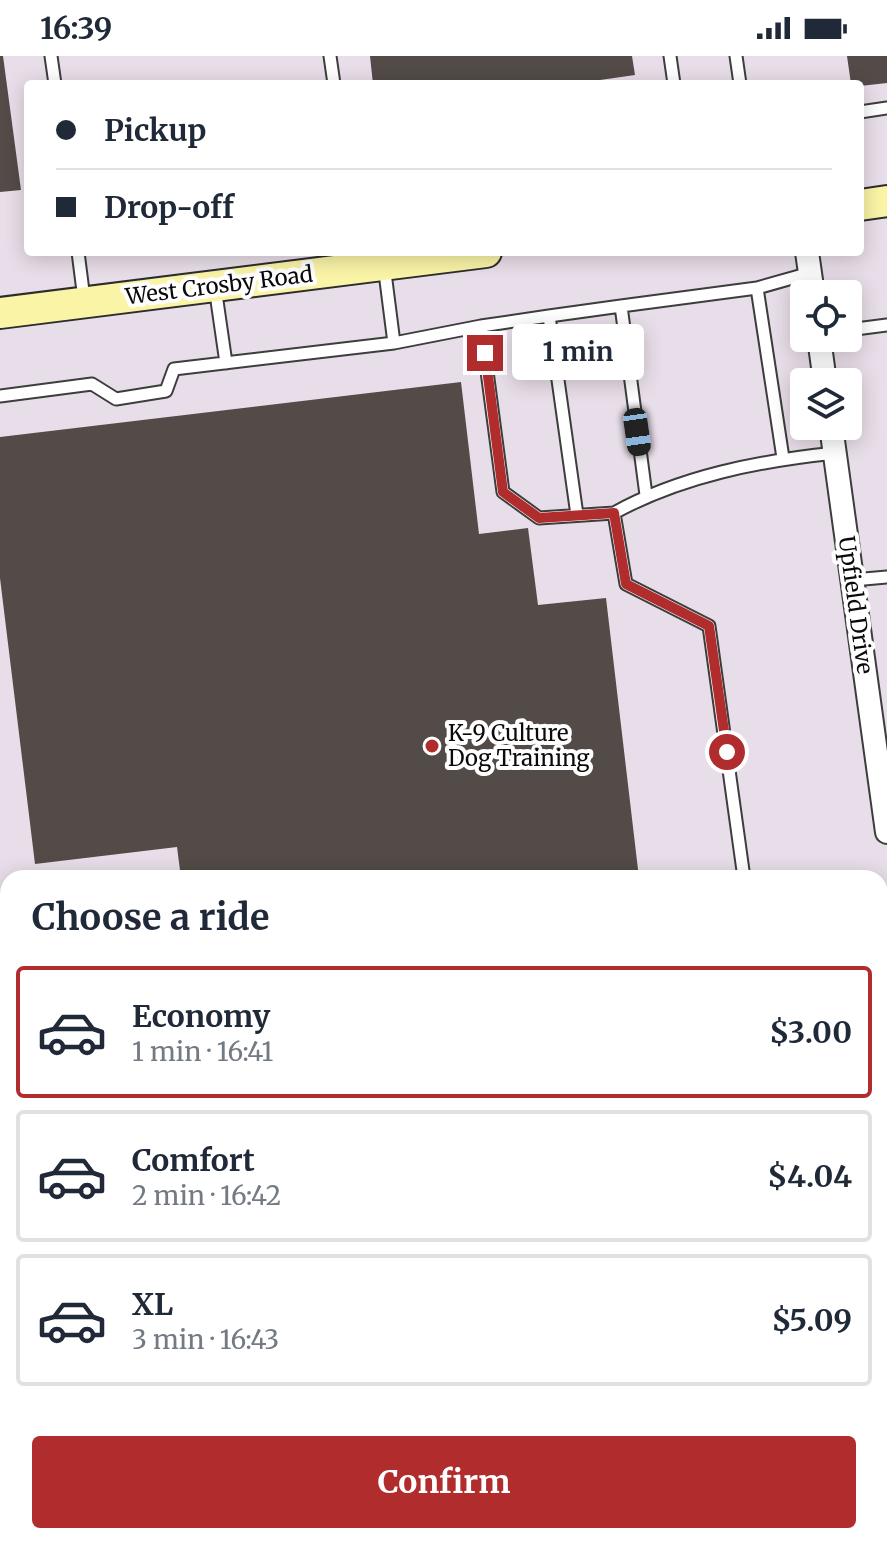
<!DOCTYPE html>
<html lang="en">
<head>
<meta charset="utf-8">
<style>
  body { margin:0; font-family:Merriweather,serif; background:#f6f6f7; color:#1f2937; height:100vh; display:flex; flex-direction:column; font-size:30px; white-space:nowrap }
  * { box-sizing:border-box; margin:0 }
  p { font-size:26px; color:#747a83 }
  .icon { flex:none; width:44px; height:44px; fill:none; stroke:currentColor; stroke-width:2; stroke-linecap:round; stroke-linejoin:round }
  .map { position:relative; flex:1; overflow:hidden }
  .side { position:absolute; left:0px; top:814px; width:888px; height:674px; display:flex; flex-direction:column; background:#fff; border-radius:24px 24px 0 0; box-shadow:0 4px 20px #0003 }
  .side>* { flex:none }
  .top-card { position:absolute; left:24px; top:24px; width:840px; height:176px; border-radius:8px; box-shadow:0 4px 20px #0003; display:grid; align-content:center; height:176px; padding:0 32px; background:#fff }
  .tools { position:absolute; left:790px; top:224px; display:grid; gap:16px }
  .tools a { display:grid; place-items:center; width:72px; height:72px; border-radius:8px; background:#fff; box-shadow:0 4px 20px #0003; font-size:40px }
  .end { position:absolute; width:36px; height:36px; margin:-18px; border:10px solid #b02c2d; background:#fff; box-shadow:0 0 0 4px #fff }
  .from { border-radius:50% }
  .bubble { position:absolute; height:56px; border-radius:8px; background:#fff; box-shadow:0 4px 20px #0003; font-size:26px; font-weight:700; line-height:56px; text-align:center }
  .car { position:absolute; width:24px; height:48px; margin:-24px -12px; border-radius:10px; box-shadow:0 0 6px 2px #0007; background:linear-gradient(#222 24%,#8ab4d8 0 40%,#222 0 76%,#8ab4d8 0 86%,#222 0) }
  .top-card b { display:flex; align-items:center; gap:28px; height:76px; font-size:30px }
  .top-card b+b { border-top:2px solid #e0e1e3 }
  .top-card i { width:20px; height:20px; background:#1f2937 }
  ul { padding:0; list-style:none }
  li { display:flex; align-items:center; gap:24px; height:132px; margin:0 16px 12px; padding:0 16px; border:4px solid #e0e1e3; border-radius:8px }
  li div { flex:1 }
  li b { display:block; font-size:30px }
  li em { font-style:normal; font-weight:700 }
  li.on { border-color:#b02c2d }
  li>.icon { width:72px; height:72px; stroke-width:1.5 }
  h2 { padding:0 32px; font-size:36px; line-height:96px }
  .primary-button { display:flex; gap:16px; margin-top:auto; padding:16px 32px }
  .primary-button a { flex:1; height:92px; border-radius:8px; background:#b02c2d; color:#fff; font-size:32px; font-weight:700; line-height:92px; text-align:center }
  .status { display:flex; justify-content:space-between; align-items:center; height:56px; padding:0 40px; background:#fff; direction:ltr }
  .status svg { height:22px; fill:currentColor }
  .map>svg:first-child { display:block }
</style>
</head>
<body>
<div class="status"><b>16:39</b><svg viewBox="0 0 49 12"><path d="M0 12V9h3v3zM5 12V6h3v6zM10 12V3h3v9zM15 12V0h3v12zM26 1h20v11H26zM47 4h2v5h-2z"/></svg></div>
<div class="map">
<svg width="887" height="1487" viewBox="0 0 887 1487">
  <rect width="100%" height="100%" fill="#fefae8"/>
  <path fill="#e8dee9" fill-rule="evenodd" d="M0,0H887V1487H201L198,1480H880V822H8V1177L0,1164ZM28,28H860V196H28ZM804,238H848V282H804ZM804,326H848V370H804Z"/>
  <path fill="#524b47" d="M0,0H3L21,134L0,136Z
    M370,0H632L635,19L572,28H373Z
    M847,0H887V27L860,30V28H851Z
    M461,326L479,478L528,472L538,549L606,542L639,822H181L177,791L35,808L0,522V381Z
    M8,1031V1160L0,1148V1036Z
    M880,1211L887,1250V1325L880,1326Z
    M887,1443V1487H737L736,1480H880V1444Z
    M216,1480H350L338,1487H220Z
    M638,1480H709L710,1487H639Z
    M589,1481L590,1487H563V1485Z"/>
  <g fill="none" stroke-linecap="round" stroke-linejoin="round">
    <defs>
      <path id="lane" d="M51,0L55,28
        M330,0L334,28
        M670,0L674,28
        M736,0L740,28
        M860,56L887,52
        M78,196L84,243
        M384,209L394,287
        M215,231L226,307
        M621,250L757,232
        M481,270L549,260
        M848,274L887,269
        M0,340L92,328L116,343L166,335L174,313L394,287L481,270L503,436L539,462L614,457L626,528L709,570L744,822
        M783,402L757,232L810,217
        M614,457C681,420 759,405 835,397
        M577,459L549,260L621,250L646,439
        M853,524L887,521
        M0,847L8,853
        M880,853L887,852
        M880,1079L887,1078
        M390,1480L394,1487
        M446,1480L450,1487
        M713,1480L714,1487
        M406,1487L416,1480"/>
      <path id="street" d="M807,196L813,238
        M819,282L825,326
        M831,370L887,776
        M880,1372L887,1371"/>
      <path id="secondary" d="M860,149L887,145
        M0,257L486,196"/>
    </defs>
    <use href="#lane" stroke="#3d3d3d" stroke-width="15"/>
    <use href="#street" stroke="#3d3d3d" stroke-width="26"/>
    <use href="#secondary" stroke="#2c2c2c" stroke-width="34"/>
    <use href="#lane" stroke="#fff" stroke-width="11"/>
    <use href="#street" stroke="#fff" stroke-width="22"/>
    <use href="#secondary" stroke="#faf4a7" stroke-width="30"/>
    <defs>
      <path id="rail" d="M880,880L887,879
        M0,946L8,948
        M0,1285L8,1300
        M103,1480L107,1487
        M133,1480L137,1487"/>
    </defs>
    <use href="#rail" stroke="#b02c2d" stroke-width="9"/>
    <use href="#rail" stroke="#fff" stroke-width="6" stroke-dasharray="18" stroke-linecap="butt"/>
  </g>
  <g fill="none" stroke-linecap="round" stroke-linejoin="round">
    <path stroke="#b02c2d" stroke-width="10" d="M485,297L503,436L539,462L614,457L626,528L709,570L727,696"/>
  </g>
  <circle fill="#b02c2d" stroke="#fff" stroke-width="3" cx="432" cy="690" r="8"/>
  <g text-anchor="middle" stroke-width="8" stroke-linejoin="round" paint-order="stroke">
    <g font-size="22" fill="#0a0a0a" stroke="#fff">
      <text transform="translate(219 229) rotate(-7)" y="8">West Crosby Road</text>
      <text transform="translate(856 549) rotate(82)" y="8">Upfield Drive</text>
    </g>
    <g font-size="22" fill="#0a0a0a" stroke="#fff" text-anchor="start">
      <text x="448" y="685">K-9 Culture<tspan x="448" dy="25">Dog Training</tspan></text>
    </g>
  </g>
</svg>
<div class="tools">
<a><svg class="icon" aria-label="locate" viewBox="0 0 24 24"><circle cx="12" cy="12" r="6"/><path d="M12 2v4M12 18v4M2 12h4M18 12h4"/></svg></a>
<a><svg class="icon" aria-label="layers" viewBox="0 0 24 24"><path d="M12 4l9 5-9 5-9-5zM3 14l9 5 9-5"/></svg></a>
</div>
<i class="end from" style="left:727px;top:696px"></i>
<i class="end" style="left:485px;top:297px"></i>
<div class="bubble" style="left:512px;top:268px;width:132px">1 min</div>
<i class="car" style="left:637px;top:376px;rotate:172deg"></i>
<div class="top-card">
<b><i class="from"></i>Pickup</b>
<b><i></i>Drop-off</b>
</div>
<section class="side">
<h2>Choose a ride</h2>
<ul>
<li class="on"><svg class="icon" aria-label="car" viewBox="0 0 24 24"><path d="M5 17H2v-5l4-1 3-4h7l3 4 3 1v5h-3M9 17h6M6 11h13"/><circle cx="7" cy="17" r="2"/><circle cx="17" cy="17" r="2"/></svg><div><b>Economy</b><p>1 min · 16:41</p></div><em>$3.00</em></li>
<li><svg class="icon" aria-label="car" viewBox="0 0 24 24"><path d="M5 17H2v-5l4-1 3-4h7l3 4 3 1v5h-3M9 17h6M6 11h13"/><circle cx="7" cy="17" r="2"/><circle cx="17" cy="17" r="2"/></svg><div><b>Comfort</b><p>2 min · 16:42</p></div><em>$4.04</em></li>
<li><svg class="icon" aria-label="car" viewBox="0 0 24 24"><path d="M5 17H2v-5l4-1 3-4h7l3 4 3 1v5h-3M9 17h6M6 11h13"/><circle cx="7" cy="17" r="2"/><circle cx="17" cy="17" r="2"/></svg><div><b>XL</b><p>3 min · 16:43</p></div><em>$5.09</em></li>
</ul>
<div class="primary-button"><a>Confirm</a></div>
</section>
</div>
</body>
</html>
